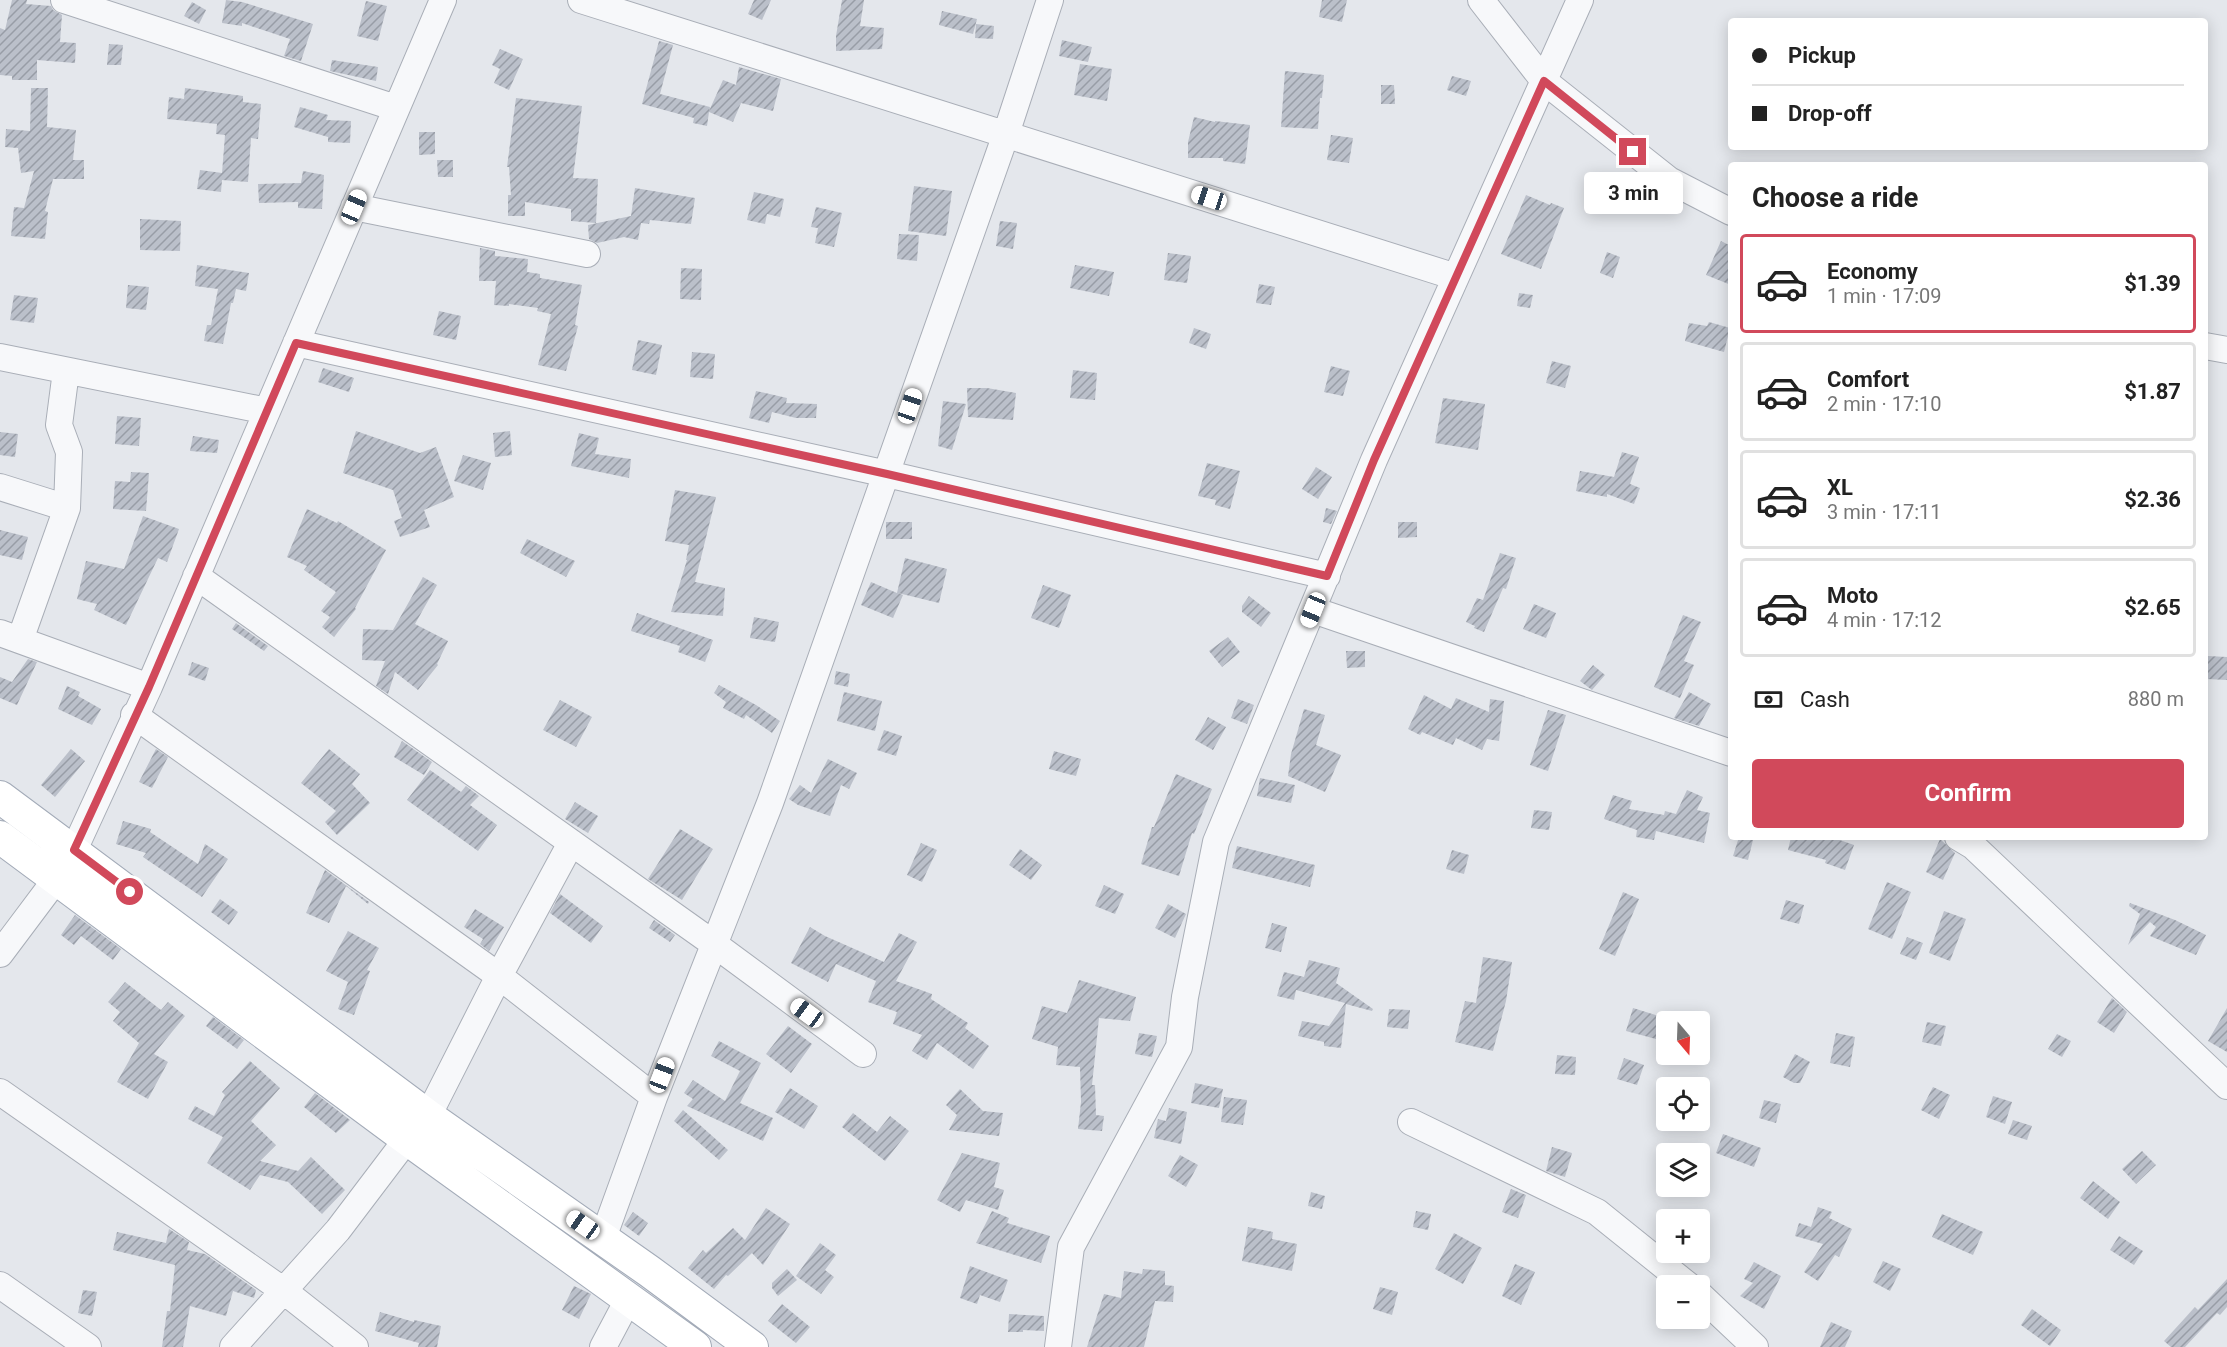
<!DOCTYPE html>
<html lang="en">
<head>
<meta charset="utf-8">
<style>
  body { margin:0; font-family:Roboto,sans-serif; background:#f6f6f6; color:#222; height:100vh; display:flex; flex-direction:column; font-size:22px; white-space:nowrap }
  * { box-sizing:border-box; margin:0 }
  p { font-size:20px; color:#767676 }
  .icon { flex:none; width:33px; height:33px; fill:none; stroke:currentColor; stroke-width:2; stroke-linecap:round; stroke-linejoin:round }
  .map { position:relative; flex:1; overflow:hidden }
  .details { position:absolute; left:1728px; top:162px; width:480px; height:678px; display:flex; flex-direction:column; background:#fff; border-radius:6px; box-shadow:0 3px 15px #0003 }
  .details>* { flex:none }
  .banner { position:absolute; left:1728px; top:18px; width:480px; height:132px; border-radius:6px; box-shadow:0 3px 15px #0003; display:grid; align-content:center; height:132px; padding:0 24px; background:#fff }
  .needle { width:39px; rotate:161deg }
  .buttons { position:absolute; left:1656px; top:1011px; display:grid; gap:12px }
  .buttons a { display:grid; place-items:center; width:54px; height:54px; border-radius:6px; background:#fff; box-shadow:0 3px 15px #0003; font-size:30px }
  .end { position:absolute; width:27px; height:27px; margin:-14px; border:8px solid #d1495b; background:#fff; box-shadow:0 0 0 3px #fff }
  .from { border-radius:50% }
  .bubble { position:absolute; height:42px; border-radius:6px; background:#fff; box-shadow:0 3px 15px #0003; font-size:20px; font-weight:700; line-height:42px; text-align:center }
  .car { position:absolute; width:18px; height:36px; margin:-18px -9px; border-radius:8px; box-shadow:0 0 4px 2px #0007; background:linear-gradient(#fff 24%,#345 0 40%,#fff 0 76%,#345 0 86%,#fff 0) }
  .banner b { display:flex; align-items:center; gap:21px; height:57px; font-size:22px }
  .banner b+b { border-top:2px solid #e0e0e0 }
  .banner i { width:15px; height:15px; background:#222 }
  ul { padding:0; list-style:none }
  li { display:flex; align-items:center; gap:18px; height:99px; margin:0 12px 9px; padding:0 12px; border:3px solid #e0e0e0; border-radius:6px }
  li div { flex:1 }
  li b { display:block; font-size:22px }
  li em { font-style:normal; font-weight:700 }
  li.current { border-color:#d1495b }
  li>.icon { width:54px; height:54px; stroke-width:1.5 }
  h2 { padding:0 24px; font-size:27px; line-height:72px }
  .pay { display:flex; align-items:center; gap:15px; height:66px; padding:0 24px; font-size:22px }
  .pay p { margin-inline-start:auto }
  .cta { display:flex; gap:12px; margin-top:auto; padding:12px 24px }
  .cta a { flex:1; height:69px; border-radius:6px; background:#d1495b; color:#fff; font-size:24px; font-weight:700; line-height:69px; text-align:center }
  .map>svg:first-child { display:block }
</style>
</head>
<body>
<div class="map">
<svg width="2227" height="1347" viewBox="0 0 2227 1347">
  <defs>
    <pattern id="building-hatch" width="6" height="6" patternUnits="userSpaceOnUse" patternTransform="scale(1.5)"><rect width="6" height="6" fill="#bbc0ca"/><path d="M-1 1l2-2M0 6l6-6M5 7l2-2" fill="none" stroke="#989da6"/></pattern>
  </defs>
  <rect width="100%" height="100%" fill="#e4e7ec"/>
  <path fill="url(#building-hatch)" d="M12,0H27L26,4L51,6L53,10L62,15L60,42L76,43L75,63L37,60V80H12V76L0,75V28L5,30Z
    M226,0L242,2L313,24L301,61L284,56L290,39L242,23V26L222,23Z
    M754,0H771L762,20L748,14Z
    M842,0H864L860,26L884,28L882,49L836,51V36Z
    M1322,0H1347L1342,22L1319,17Z
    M366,1L387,6L378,41L357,36Z
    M192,2L206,10L199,24L184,16Z
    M942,11L977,19L973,34L939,25Z
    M976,24L994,26L993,39L975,38Z
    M1062,40L1092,47L1088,62L1059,56Z
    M659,41L673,45L660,94L710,107L709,111L723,80L736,85L739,67L781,79L773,111L741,103L733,122L709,112L707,126L693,123L694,118L642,104Z
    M109,44L123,45L121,65H107Z
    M500,49L523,59L509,90L494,83L500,69L492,65Z
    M332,60L378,67L376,81L330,71Z
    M1080,64L1112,69L1107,101L1074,95Z
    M1285,71L1324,75L1322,98H1320L1318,129L1281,127Z
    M1452,76L1471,81L1466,96L1447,90Z
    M1381,85H1394L1395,104H1381Z
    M31,88H48L47,127L76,130L73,160H84V179H53L45,211L48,212L45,239L11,236L14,207L24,208L34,171L21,173L18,148L5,147L6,129L30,131Z
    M185,88L243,96V102L261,104L258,139L251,138L248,182L222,180L221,192L197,189L200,170L222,173L225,135L216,134L217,124L167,119L169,97L184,99Z
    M516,98L582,106L573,178L598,179L596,223L571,221V209L525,202V216H508V195H511L509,167H507Z
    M300,107L328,115L326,120L351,121L350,143L328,142V137L294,127Z
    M1194,117L1215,122V121L1250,125L1245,164L1223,161V158H1188V142Z
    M419,132H435V154L419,155Z
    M1331,135L1353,138L1349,163L1327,160Z
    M437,160H453V177H438Z
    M303,171L324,175L322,209L298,208V202L259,203L258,184L301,183Z
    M914,186L952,191L946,236L908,231Z
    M635,188L695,198L691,224L650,220L649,224L641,223L638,240L624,237L597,243L589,239L588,225L631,216Z
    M754,192L784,199L780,217L767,214L765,224L747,220Z
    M1526,195L1550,205L1551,203L1564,208L1541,269L1501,254Z
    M816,207L842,213L834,247L815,243L818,228L811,227Z
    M140,219L181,221L180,251L140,250Z
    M1000,221L1017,223L1013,249L996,246Z
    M899,234L919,235L917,261L897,259Z
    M1721,241L1731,246V285L1706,275Z
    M480,248L495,251V256L528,259L527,272L540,274V278L582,285L575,325L578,326L566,371L538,365L551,314L537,311L538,308L509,304V306L494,305L496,281H479Z
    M1607,252L1620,257L1613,278L1600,273Z
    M1168,253L1191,256L1187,283L1164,280Z
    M197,265L249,273L246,291L236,289L233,303H231L223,344L204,341L207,325H211L218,289L195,286Z
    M1075,265L1114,272L1109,296L1070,288Z
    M681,268L702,269L701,300L680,299Z
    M1259,284L1275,287L1271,305L1256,303Z
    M128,285L149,287L146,310L126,308Z
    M1519,293L1533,295L1530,308L1517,306Z
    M14,295L38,298L34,323L10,320Z
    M439,311L461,316L456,340L433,335Z
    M1709,322L1730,328L1724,352L1685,341L1689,323L1707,326Z
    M1194,328L1211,334L1206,349L1189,343Z
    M638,340L662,345L656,375L632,370Z
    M692,352L715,354L713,379L690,377Z
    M1552,361L1571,366L1565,388L1546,383Z
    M1331,366L1350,371L1343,396L1324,392Z
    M323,368L354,378L349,392L318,382Z
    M1073,370L1097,373L1095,400L1070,398Z
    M967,388H987L1016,393L1013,420L968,417Z
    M756,391L787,398L786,403L817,404L816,418H796L772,412L769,423L749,418Z
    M1443,398L1485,404L1478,450L1435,443Z
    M943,401L966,404L952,450L938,446Z
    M117,416L141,418L139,446L115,444Z
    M356,431L420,453L436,447L454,497L424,510L430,527L400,537L394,521L402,518L393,490L343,473Z
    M510,431L512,455L495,457L493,433Z
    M0,432L18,434L15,457L0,455Z
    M579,433L599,438L595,454L631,459L629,478L571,466Z
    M193,436L219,440L217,453L190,451Z
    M1622,452L1639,457L1630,484L1640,488L1634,504L1607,494V497L1576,491L1580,471L1614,477Z
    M463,455L491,463L483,490L454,481Z
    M1207,463L1240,471L1230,509L1215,505L1216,500L1198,496Z
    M1316,467L1332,477L1318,499L1302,489Z
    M131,472L149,473L146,511L113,509L115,481L130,482Z
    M675,490L716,497L695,582L725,588L723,616L671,612L687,560H686L689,545L665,541Z
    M1326,508L1337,511L1331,524L1323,522Z
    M307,509L337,523L338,521L386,550L355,608L356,609L334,637L322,627L330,617L321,611L336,592L304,570L307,566L287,557Z
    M143,516L179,529L167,562L158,558L126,625L94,610L97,604L77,599L86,561L124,569Z
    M886,522H912V539H886Z
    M1398,522H1417V537L1398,538Z
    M0,530L28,537L22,560L0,555Z
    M527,539L575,561L566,577L520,553Z
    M1500,553L1516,558L1506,589L1503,588L1484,632L1474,628L1475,626L1466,622L1477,598L1483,600Z
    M905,558L947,569L939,603L898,593L903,595L893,618L861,605L871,582L897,593Z
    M423,577L437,585L415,624L448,641L437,664L438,665L418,690L395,672L388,694L376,686L385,661L362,660L363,629L393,630Z
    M1043,585L1071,595L1059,628L1031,618Z
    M1249,596L1271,613L1261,627L1242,612V606Z
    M1534,604L1556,613L1546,638L1523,629Z
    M637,613L713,640L705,662L678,652L680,646L631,631Z
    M1683,615L1701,622L1684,661L1694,665L1680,698L1654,687Z
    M754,617L779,622L775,642L750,638Z
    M236,623L268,646L264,651L232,629Z
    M1228,637L1240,652L1222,667L1209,651Z
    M1346,651H1365V667L1347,668Z
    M2208,656L2227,657V680L2206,679Z
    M28,659L37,662L17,705L0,698V677L12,682Z
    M192,662L209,668L205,681L188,675Z
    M1593,665L1605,675L1592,690L1580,681Z
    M836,671L850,674L848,687L834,684Z
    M719,685L756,705L780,721L772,733L746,715L744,719L723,708L726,702L714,693Z
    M67,686L80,692L78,696L101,709L92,725L58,709Z
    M844,692L882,701L875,731L837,721Z
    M1689,692L1711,704L1699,726L1674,718Z
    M1424,695L1451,709L1456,698L1489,712L1490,699L1504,701L1499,741L1487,739L1482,750L1456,738L1453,745L1422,732L1420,735L1408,729Z
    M1238,699L1254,705L1247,724L1231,718Z
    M560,700L592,717L576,747L543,730Z
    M1304,709L1325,715L1316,745L1341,755L1325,792L1288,776L1291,754Z
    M1548,710L1566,715L1548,771L1530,765Z
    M1208,717L1226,727L1213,750L1195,740Z
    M884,730L902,736L896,756L877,750Z
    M402,741L432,762L424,775L394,757Z
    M71,749L85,761L55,797L41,785Z
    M156,749L168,757L152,788L139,782Z
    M329,749L360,774L352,784L370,803L337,835L325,822L336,811L301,783Z
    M1054,751L1081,759L1076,776L1049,769Z
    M828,759L857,773L849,789L841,785L830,816L798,805L789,799L800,785L811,793Z
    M430,770L461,792L466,786L479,796L470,805L497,825L478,851L407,800Z
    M1176,774L1212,789L1194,834L1192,833L1179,876L1141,864L1152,827H1154Z
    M1260,778L1295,785L1291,803L1257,796Z
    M1687,790L1703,797L1697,810L1710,813L1704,843L1656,831L1654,840L1636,837L1637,830L1604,819L1613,795L1632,801L1629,809L1664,815L1665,811L1676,814Z
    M575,802L598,816L588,833L565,819Z
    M1534,810L1552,812L1549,830L1531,828Z
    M123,821L151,829L150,832L198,864L205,844L228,859L202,897L143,857L146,853L116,844Z
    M680,829L713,849L682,900L648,879Z
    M1739,837L1753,840L1748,860L1733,856Z
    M1791,837H1831L1854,845L1845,870L1825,863L1826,860L1788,850Z
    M1940,839L1955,853L1943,880L1926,872Z
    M921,843L937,850L922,882L907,875Z
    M1237,846L1315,865L1310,887L1232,868Z
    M1020,849L1042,865L1031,880L1009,865Z
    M1452,850L1469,855L1464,874L1446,869Z
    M325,870L369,902L368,904L346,886L329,923L306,913Z
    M1887,882L1911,892L1892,939L1868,929Z
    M1104,885L1124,894L1115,914L1095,906Z
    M1623,892L1639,899L1615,956L1599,949Z
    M560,894L603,926L591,943L550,913Z
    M220,899L238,912L229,925L211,912Z
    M1786,900L1804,905L1799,924L1780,919Z
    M2130,903L2175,920L2206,935L2196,955L2150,936L2156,927L2150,922L2128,945L2140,914L2129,906Z
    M1168,904L1186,914L1175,938L1155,928Z
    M475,909L504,927L489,951L480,944L483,939L464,927Z
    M1944,911L1966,919L1950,961L1929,953Z
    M75,915L121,949L113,960L81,936L74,945L61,935Z
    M654,920L675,935L670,942L649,928Z
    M1272,923L1287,927L1281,952L1265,948Z
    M810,927L825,936L884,962L899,933L917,942L896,981L932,994L931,999L968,1023L965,1028L989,1046L973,1069L937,1043L927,1060L912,1051L922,1035L893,1024L897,1012L868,1002L876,981L836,964L828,982L791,963Z
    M348,931L379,948L367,970L370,971L354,1015L338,1009L348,982L326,971Z
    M1907,937L1923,943L1916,960L1900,954Z
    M1483,957L1512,962L1506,1001L1493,1051L1455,1042L1465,1001L1476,1003Z
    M1309,960L1340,968L1336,983L1373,1009L1372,1011L1346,1004L1341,1048L1324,1046V1042L1298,1036L1302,1021L1329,1026L1345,1003L1296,990L1294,1000L1277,996L1284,972L1304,977Z
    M1079,980L1136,997L1130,1021L1099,1018L1092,1085H1095L1096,1115L1104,1116L1102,1131L1078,1129L1081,1102L1080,1067L1056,1065L1058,1047L1032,1039L1042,1006L1067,1013Z
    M125,982L161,1010L168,1002L185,1016L154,1054L168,1062L148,1099L117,1082L139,1043L113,1021L120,1012L108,1002Z
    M2112,998L2127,1012L2114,1033L2097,1022Z
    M1633,1008L1662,1017L1656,1039L1626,1031Z
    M2227,1008V1052L2208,1041Z
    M1389,1009L1410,1010L1408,1029L1387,1027Z
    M213,1017L244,1040L237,1049L206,1026Z
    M1927,1022L1946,1026L1941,1046L1922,1042Z
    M788,1026L812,1044L791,1073L766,1054Z
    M1139,1033L1157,1036L1152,1057L1135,1054Z
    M1836,1033L1855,1037L1850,1067L1830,1063Z
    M2057,1034L2071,1041L2062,1057L2048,1049Z
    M719,1041L761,1063L740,1103L773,1118L763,1141L687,1106L693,1099L684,1093L693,1080L725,1101L740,1071L711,1056Z
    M1795,1054L1810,1062L1800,1083H1794L1783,1077Z
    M1557,1055L1576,1057L1575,1075L1555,1074Z
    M1624,1058L1644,1065L1637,1085L1617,1079Z
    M250,1061L280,1088L251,1121L276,1145L260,1161L298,1171L311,1157L345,1190L322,1214L288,1182L260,1175L250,1190L207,1163L223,1137L188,1119L195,1106L214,1116L225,1095L222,1092Z
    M1195,1083L1223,1089L1219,1108L1191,1103Z
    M1933,1087L1950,1095L1939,1119L1921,1110Z
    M790,1088L818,1106L804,1129L775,1112Z
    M960,1089L983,1111L1003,1113L999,1136L949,1130L957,1115L946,1105Z
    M315,1093L350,1120L336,1133L304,1107Z
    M1993,1096L2012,1102L2005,1124L1986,1117Z
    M1224,1097L1247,1100L1243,1125L1221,1122Z
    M1764,1100L1781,1104L1776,1123L1759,1118Z
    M1169,1108L1187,1112L1181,1144L1154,1138L1158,1119L1166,1121Z
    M683,1110L728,1150L719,1160L674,1121Z
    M853,1113L877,1132L890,1116L909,1131L885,1161L842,1127Z
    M2013,1120L2032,1126L2027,1140L2008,1134Z
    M1723,1134L1761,1148L1754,1167L1716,1153Z
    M1552,1147L1572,1153L1565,1177L1546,1171Z
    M2142,1151L2156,1165L2136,1184L2122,1169Z
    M962,1153L1000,1163L994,1187L1004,1190L998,1210L966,1200L960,1212L937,1200Z
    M1180,1155L1198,1165L1186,1187L1168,1176Z
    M2093,1181L2120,1202L2108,1219L2080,1198Z
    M1511,1189L1526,1195L1518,1218L1502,1212Z
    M1311,1192L1325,1196L1322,1209L1308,1206Z
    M1818,1207L1832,1212L1829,1218L1852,1229L1839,1257L1835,1255L1818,1281L1804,1272L1823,1244L1795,1236L1799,1223L1811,1227Z
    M766,1208L790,1224L763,1265L752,1253L728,1276L726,1275L714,1289L688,1268L703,1250L706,1253L733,1228L745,1240Z
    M992,1211L1009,1218L1007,1223L1050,1236L1041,1263L976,1243Z
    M1416,1211L1431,1214L1428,1230L1413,1227Z
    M633,1212L648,1223L639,1236L624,1225Z
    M1942,1214L1983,1232L1973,1255L1932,1237Z
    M1248,1227L1273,1232L1272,1239L1297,1244L1292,1271L1242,1261Z
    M169,1229L189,1242L187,1250L205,1254L256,1290L254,1298L233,1291L226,1316L190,1306L183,1347H162L167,1311H170L175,1265L113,1250L117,1232L166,1243Z
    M1454,1233L1482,1248L1463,1284L1435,1269Z
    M2119,1236L2143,1251L2134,1265L2110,1250Z
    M820,1243L836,1255L825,1270L834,1277L821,1294L796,1276Z
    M1883,1261L1901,1269L1890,1291L1873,1282Z
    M1754,1262L1781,1276L1764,1309L1740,1296L1753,1283L1744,1279Z
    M1515,1264L1535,1272L1521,1305L1502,1296Z
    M970,1266L1008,1280L1000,1302L980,1295L977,1304L960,1298Z
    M787,1269L797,1280L778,1296L772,1288V1283Z
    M1143,1269L1165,1271V1285L1174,1286L1173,1302L1155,1301L1144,1347H1087L1104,1294L1121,1298L1124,1271L1142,1274Z
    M2227,1279V1307L2220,1315L2217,1313L2185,1347H2171L2164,1341L2195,1307L2198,1310Z
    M574,1286L591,1294L579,1319L562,1310Z
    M1380,1287L1398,1292L1392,1315L1373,1309Z
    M83,1290L97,1292L92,1316L78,1313Z
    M782,1304L810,1327L796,1343L768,1321Z
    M2032,1309L2061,1330L2050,1346L2021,1325Z
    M380,1312L414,1322V1320L441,1326L437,1347H418L419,1343L375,1331Z
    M1009,1314L1044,1316V1331L1023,1330V1332H1008Z
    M1831,1322L1852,1331L1845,1347H1820Z"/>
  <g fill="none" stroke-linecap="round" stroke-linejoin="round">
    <defs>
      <path id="minor" d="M64,0L396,108
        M581,0L1456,277
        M1481,0L1544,81L1669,180L1731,212
        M354,207L587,254
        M296,343L887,474L1327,576
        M2205,346L2227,350
        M0,357L267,411
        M0,487L67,508
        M196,576L714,944L863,1054
        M1313,610L1731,753
        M0,633L149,687
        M20,640L67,508L69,452L59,425L66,371
        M134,715L499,976L654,1097
        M1958,837L1973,846L2227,1086
        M0,954L57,878L74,850L149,687L443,0
        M0,1092L284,1291L355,1347
        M428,1116L499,976L571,843
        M1411,1122L1597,1212L1689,1286
        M603,1238L654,1097L770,803L1006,134L1050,0
        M0,1285L88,1347
        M1700,1295L1755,1347
        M233,1347L338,1230L407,1139
        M603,1347L629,1298
        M1058,1347L1071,1247L1179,1047L1185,997L1216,842L1374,460L1580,0"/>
      <path id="major" d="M0,797L428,1116L649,1271L752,1347
        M0,837L407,1139L695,1347"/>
    </defs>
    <use href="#minor" stroke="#a9aeb7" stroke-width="28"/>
    <use href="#major" stroke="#a3abb8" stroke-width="34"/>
    <use href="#minor" stroke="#f7f8fa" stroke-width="26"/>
    <use href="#major" stroke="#fff" stroke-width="32"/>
  </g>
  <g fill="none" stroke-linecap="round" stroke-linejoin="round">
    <path stroke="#d1495b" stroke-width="8" d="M130,892L74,850L149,687L296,343L887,474L1327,576L1374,460L1544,81L1633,152"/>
  </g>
</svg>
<div class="buttons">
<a><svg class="needle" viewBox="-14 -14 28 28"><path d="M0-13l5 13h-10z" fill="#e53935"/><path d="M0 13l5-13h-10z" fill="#767676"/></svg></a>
<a><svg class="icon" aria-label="locate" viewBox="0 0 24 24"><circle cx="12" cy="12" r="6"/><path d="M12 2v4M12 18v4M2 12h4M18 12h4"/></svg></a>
<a><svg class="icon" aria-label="layers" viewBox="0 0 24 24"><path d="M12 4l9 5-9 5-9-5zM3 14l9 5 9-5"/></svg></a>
<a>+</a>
<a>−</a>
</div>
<i class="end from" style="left:130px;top:892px"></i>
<i class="end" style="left:1633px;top:152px"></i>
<div class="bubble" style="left:1584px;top:172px;width:99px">3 min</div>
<i class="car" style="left:1209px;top:198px;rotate:288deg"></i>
<i class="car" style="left:354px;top:207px;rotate:23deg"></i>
<i class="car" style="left:910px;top:406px;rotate:19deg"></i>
<i class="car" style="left:1313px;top:610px;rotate:202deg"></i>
<i class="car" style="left:807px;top:1013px;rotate:306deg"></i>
<i class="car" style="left:662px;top:1075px;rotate:21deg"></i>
<i class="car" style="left:583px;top:1225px;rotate:305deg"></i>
<div class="banner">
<b><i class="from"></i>Pickup</b>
<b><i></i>Drop-off</b>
</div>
<section class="details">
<h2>Choose a ride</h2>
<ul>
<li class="current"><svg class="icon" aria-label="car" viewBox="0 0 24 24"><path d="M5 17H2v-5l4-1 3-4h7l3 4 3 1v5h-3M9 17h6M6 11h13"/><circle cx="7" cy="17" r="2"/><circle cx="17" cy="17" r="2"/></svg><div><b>Economy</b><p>1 min · 17:09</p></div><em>$1.39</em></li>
<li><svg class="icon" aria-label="car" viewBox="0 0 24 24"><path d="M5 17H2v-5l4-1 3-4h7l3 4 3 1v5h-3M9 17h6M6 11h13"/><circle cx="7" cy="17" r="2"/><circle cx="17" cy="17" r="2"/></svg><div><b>Comfort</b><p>2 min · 17:10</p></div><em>$1.87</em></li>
<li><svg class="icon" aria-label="car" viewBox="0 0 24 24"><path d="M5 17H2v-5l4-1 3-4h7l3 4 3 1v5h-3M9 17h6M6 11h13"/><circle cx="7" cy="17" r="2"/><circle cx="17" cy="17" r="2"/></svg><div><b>XL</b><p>3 min · 17:11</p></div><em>$2.36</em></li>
<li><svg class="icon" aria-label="car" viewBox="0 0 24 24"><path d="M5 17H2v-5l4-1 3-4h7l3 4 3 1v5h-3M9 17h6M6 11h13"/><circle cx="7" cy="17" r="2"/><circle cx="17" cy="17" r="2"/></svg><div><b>Moto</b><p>4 min · 17:12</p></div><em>$2.65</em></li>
</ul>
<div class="pay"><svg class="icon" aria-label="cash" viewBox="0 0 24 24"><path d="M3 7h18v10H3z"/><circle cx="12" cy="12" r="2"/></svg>Cash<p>880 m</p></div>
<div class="cta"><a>Confirm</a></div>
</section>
</div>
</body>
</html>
